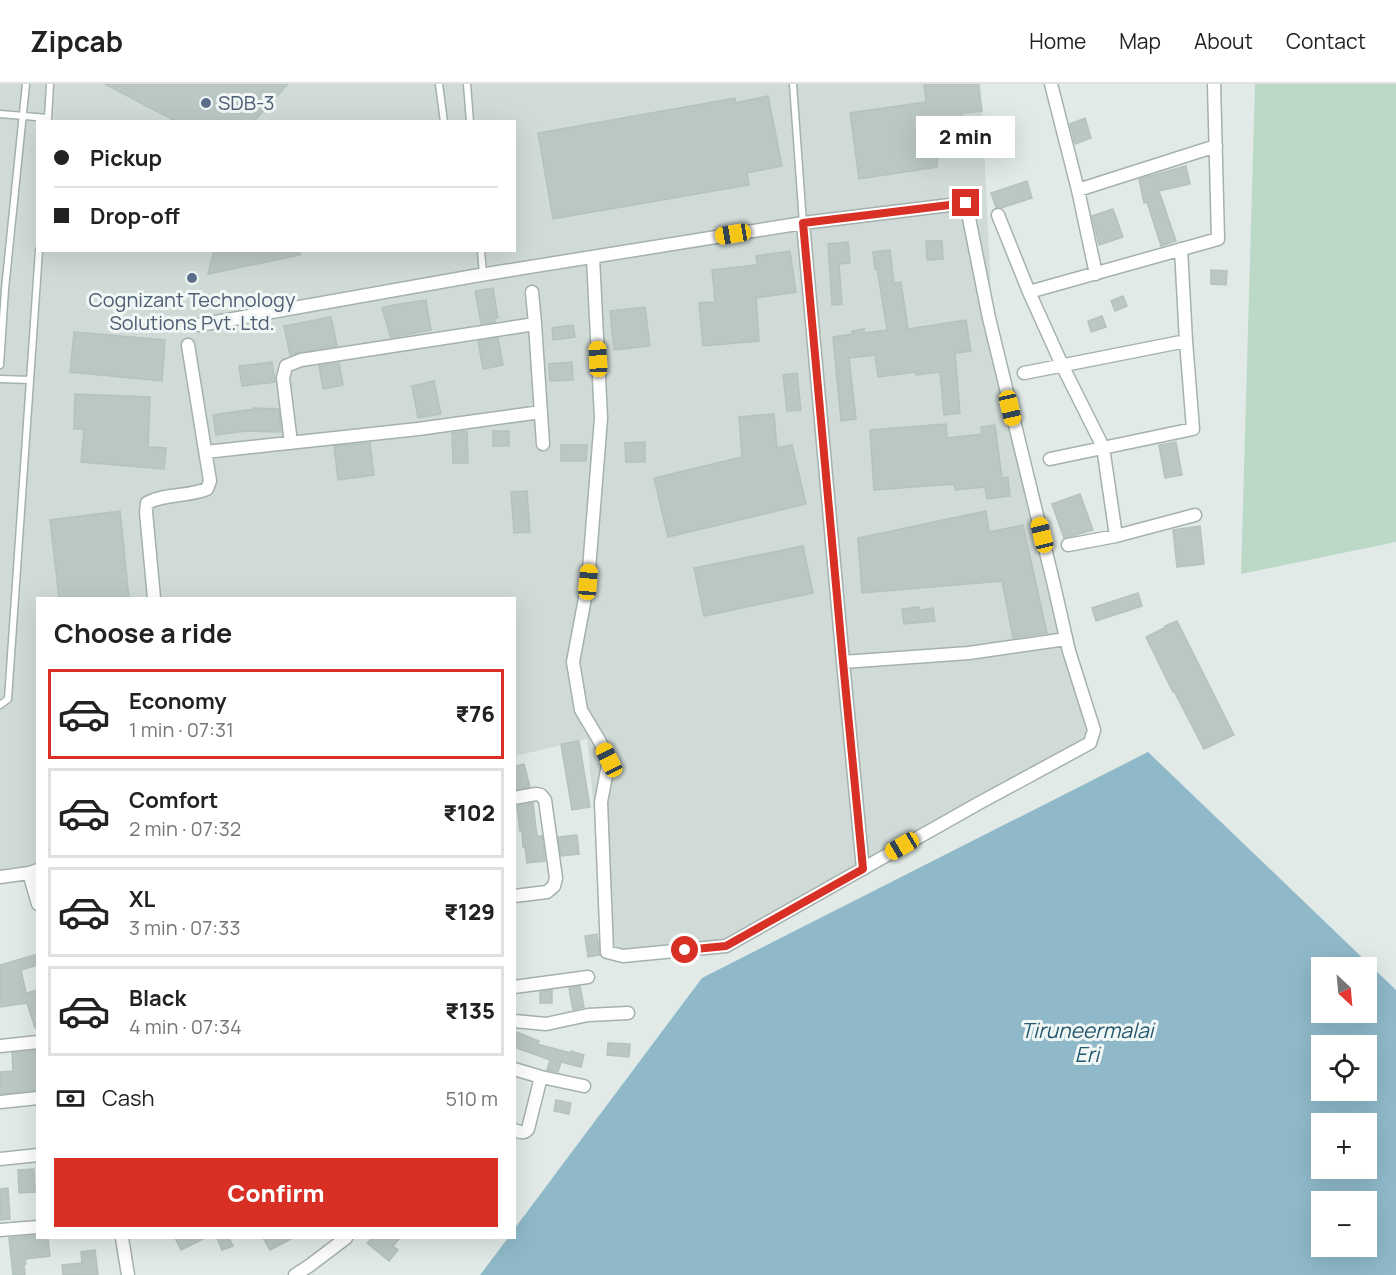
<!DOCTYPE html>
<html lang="en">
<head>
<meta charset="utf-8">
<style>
  body { margin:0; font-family:Manrope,sans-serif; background:#f6f6f6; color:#222; height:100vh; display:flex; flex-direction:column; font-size:22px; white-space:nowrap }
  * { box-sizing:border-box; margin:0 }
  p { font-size:20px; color:#767676 }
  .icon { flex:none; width:33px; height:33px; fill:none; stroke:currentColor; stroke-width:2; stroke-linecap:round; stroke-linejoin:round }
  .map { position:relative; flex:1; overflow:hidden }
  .panel { position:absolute; left:36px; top:513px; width:480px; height:642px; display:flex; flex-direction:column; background:#fff; border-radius:0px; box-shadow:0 6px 24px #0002 }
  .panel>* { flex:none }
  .banner { position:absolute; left:36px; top:36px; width:480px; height:132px; border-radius:0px; box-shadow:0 6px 24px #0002; display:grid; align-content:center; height:132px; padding:0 18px; background:#fff }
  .needle { width:39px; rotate:154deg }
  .fabs { position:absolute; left:1311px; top:873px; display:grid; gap:12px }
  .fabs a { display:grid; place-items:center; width:66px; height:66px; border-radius:0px; background:#fff; box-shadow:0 6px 24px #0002; font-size:30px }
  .end { position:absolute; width:27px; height:27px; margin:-14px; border:8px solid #d93025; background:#fff; box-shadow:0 0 0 3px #fff }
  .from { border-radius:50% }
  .bubble { position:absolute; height:42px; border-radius:0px; background:#fff; box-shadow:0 6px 24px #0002; font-size:20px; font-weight:800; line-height:42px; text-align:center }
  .car { position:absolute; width:18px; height:36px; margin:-18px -9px; border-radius:8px; box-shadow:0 0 4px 2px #0007; background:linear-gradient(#f5c518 24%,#345 0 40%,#f5c518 0 76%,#345 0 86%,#f5c518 0) }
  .banner b { display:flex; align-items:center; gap:21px; height:57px; font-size:22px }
  .banner b+b { border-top:2px solid #e0e0e0 }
  .banner i { width:15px; height:15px; background:#222 }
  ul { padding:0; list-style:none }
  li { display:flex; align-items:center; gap:18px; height:90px; margin:0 12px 9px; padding:0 6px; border:3px solid #e0e0e0; border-radius:0px }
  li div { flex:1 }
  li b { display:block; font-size:22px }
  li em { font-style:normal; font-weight:800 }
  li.current { border-color:#d93025 }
  li>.icon { width:54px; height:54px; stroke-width:1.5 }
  h2 { padding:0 18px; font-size:27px; line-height:72px }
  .pay { display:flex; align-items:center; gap:15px; height:66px; padding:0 18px; font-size:22px }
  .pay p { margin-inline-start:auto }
  .action { display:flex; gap:12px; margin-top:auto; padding:12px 18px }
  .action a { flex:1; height:69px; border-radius:0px; background:#d93025; color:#fff; font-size:24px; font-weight:800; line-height:69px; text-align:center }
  header { display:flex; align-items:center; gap:36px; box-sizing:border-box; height:84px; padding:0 30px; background:#fff; border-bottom:2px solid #e0e0e0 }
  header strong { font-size:28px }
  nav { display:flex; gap:33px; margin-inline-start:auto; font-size:21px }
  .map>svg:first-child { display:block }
</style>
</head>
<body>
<header>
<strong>Zipcab</strong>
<nav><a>Home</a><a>Map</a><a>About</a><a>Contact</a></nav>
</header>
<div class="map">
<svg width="1396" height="1191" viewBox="0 0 1396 1191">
  <rect width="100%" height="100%" fill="#e1eae7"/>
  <path fill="#d0dad6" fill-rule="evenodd" d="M0,0H981L991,210L1027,388L1098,653L717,859L609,875L587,655L515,672L514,514H38L37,785L0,794ZM38,38H514V166H38Z"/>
  <path fill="#bcd9c8" d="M1255,0H1396V458L1241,490Z"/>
  <path fill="#8fb9c9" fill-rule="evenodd" d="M1148,668L1396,906V1191H480L508,1154H514L515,1144L702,894ZM1322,884H1366V928H1322ZM1322,962H1366V1006H1322ZM1322,1040H1366V1084H1322ZM1322,1118H1366V1162H1322Z"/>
  <path fill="#bac7c4" stroke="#b4c3bf" stroke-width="1.5" d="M105,0H288L253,38H177Z
    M924,0H978L982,27L962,29L964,48L956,49V56L939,58L937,83L859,95L850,29L926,18Z
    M768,12L782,82L747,89L749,101L553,135L538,49L735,14L736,19Z
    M1085,34L1091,54L1075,60L1070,40Z
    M1186,82L1190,100L1159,107L1176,157L1161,162L1147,118L1144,119L1139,95Z
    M1027,97L1032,114L1001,124L996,123L991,109Z
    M1113,125L1123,153L1099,161L1092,132Z
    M926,157H942L943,175L927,176Z
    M848,158L850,179L839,180L842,220L832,221L828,160Z
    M214,166H300V171L208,190Z
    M890,166L894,199L901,198L908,245L966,236L971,267L955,269L960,329L944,331L940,288L916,291V288L878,293L875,271L849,274L856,335L841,337L833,253L853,250L852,247L864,245V249L887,246L877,184L875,185L873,168Z
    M790,167L796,208L756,214L759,257L703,262L699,219L715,218L712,186L757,181L756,172Z
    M1211,186L1227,187L1226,201L1211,200Z
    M493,204L498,234L494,235L495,238L481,240L475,207Z
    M1123,212L1127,222L1115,227L1111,217Z
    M426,216L431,246L391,254L382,224L393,221Z
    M645,223L650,262L614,266L610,227Z
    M1102,232L1106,243L1091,248L1088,237Z
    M331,233L337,262L300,268L290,271L284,242Z
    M573,241L575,253L553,256L552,244Z
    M74,248L165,256L162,297L70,288Z
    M498,254L503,281L483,285L478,257Z
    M272,278L275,298L242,302L239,282Z
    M572,278L573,296L550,297L549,280Z
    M339,279L343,301L323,305L319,282Z
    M797,289L801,326L787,327L783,291Z
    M434,297L441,330L418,334L412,302Z
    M75,310L150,313L148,363L166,364L164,385L81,378L84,345H74Z
    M254,324L279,325L281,348L247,347L216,351L213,331L254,325Z
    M774,330L777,364L792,361L806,420L668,453L654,394L742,373L739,333Z
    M946,340L947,354L982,350L981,343L995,341L1002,394L1008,393L1010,412L987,415L985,403L955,406L954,400L874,406L870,346Z
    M467,347L468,379H453L452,349Z
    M493,347H509V362H493Z
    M645,358V378H626L625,359Z
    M1176,358L1182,391L1165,394L1159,361Z
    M370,359L374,391L338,396L334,362Z
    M561,361H587L586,377H561Z
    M527,407L530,448L514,449L511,408Z
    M1080,410L1093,446L1064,454L1052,420Z
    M120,427L129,514H59L50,436Z
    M986,427L989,448L1023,441L1047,549L1013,554L1002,497L862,509L858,454Z
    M1200,442L1204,480L1177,483L1173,446Z
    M803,462L813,509L704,532L694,484Z
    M1138,509L1142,522L1096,537L1092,524Z
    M919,523V526L933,524L935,537L904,540L902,525Z
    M1177,537L1234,651L1204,665L1174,607L1173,608L1146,553L1166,543L1165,542Z
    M579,657L590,723L572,726L561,660Z
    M524,680L530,703L514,706V682Z
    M533,719L537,752H542L545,777L527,779L525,763H523L522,747H520L517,722Z
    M577,751L579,770L561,772L558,753Z
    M597,850L600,871L588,873L585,852Z
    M38,870V881L21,886L26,909L38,906V944H35L27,919L1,923L0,881Z
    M580,902L584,923L573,926L569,904Z
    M552,906V919H540V908Z
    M514,947L539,957L537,960L571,969V967L584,971L581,983L561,978L558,988L547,986L550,976L514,963Z
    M608,959L630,960L629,973L607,971Z
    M38,966V1006L0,1010V988L13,987L12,969Z
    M556,1016L571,1019L569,1030L554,1027Z
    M34,1085L35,1108L19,1109L18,1086Z
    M8,1104L10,1135L0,1136V1105Z
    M38,1151V1154H48L50,1172L25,1175L26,1180L24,1181L25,1191H13L9,1154Z
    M175,1154H205L181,1166Z
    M217,1154H229L233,1162L222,1166Z
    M263,1154H293L270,1166Z
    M372,1154H400L393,1162L398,1166L389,1177L367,1159Z
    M95,1166L98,1191H63L62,1181L82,1179L81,1168Z"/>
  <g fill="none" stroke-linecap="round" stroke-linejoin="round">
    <defs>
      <path id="service" d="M439,0L444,38
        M467,0L470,38
        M793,0L803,139
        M0,30L48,34
        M48,35L50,0
        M481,166L483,190
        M0,281L5,205L26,0
        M0,295L30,296
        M0,621L8,615L39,166"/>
      <path id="minor" d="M1051,0L1078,106L1096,190
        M1078,106L1216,62
        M998,131L1029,208L1062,281L1103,363L1116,452
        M803,139L843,578L863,785
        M532,208L535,240
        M1029,208L1218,155L1214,0
        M199,241L474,192L803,139L966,119L989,234L1053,497L1069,567L1094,646L1090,659L981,718L726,862L623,872L607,868L601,718L609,676L599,656L581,626L573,578L588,498L601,334L593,173
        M1024,289L1186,257L1181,165
        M291,359L283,294L286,282L301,276L535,240L543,360
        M206,368L418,345L541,328
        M1050,375L1193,345L1186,257
        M1068,461L1116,452L1195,431
        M154,514L146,428L147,419C166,409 187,413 207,405L210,397L188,261
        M843,578L969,569L1066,555
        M514,714L536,710L541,711L545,716L556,794L554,802L547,808L514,812
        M29,789L38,820
        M0,793L29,789L38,786
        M514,903L588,893
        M514,937L546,940L588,931L628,929
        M0,962L38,958
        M514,985L541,993L584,1002
        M0,1018L38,1014
        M514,1046C520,1048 524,1050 528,1045L541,993
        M0,1075L38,1071
        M0,1146L38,1143
        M122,1154L128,1191
        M295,1191L309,1182L346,1154"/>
    </defs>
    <use href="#service" stroke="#a5b1ae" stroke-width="9"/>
    <use href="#minor" stroke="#a5b1ae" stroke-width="15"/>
    <use href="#service" stroke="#fff" stroke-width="6"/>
    <use href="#minor" stroke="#fff" stroke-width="12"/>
  </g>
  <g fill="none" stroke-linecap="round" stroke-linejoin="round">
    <path stroke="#d93025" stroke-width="8" d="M685,866L726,862L863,785L843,578L803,139L966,119"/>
  </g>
  <g fill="#5c6f8a" stroke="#f1f7f5" stroke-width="2">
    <circle cx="206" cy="19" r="6"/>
    <circle cx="192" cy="194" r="6"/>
  </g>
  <g text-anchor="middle" stroke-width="6" stroke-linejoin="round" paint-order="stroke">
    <g font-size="20" fill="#4e5e75" stroke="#f1f7f5" text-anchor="start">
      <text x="218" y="26">SDB-3</text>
      <text x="192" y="223" text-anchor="middle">Cognizant Technology<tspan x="192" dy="23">Solutions Pvt. Ltd.</tspan></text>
    </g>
    <g font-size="21" font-style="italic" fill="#24586e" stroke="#f1f7f5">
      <text x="1087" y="954">Tiruneermalai<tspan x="1087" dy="24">Eri</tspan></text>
    </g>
  </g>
</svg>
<div class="fabs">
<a><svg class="needle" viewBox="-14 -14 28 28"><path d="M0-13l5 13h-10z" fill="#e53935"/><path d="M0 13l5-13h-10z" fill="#767676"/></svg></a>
<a><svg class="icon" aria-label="locate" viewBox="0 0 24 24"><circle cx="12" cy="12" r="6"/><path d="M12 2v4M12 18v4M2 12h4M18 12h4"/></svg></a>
<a>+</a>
<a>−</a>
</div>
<i class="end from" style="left:685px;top:866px"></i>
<i class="end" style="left:966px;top:119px"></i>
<div class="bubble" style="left:916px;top:32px;width:99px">2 min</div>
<i class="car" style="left:733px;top:150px;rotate:261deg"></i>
<i class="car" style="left:598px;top:275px;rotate:357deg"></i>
<i class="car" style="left:1010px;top:324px;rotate:167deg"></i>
<i class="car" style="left:1042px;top:451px;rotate:346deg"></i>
<i class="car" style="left:588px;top:498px;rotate:5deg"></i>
<i class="car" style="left:609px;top:676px;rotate:334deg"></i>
<i class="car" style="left:902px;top:762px;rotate:240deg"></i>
<div class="banner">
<b><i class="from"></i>Pickup</b>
<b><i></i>Drop-off</b>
</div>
<section class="panel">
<h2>Choose a ride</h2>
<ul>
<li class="current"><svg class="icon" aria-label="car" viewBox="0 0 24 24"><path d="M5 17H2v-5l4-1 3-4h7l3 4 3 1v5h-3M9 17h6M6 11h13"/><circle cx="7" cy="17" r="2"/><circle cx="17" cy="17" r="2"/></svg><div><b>Economy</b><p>1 min · 07:31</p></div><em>₹76</em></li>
<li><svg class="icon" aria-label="car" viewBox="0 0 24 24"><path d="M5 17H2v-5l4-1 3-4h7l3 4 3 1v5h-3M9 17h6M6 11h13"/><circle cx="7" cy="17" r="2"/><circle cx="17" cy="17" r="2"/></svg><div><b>Comfort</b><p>2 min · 07:32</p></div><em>₹102</em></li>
<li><svg class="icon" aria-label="car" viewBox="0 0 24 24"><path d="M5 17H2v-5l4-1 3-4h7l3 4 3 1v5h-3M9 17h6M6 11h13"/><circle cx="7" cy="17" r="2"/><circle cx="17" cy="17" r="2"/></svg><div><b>XL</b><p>3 min · 07:33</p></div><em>₹129</em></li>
<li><svg class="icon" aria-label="car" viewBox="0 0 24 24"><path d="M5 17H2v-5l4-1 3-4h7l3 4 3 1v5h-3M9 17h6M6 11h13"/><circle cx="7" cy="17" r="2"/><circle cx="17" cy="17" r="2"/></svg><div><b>Black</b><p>4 min · 07:34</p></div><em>₹135</em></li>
</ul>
<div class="pay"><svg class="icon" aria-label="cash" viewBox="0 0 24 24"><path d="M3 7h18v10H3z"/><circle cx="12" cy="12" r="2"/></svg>Cash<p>510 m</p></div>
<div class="action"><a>Confirm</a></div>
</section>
</div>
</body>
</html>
